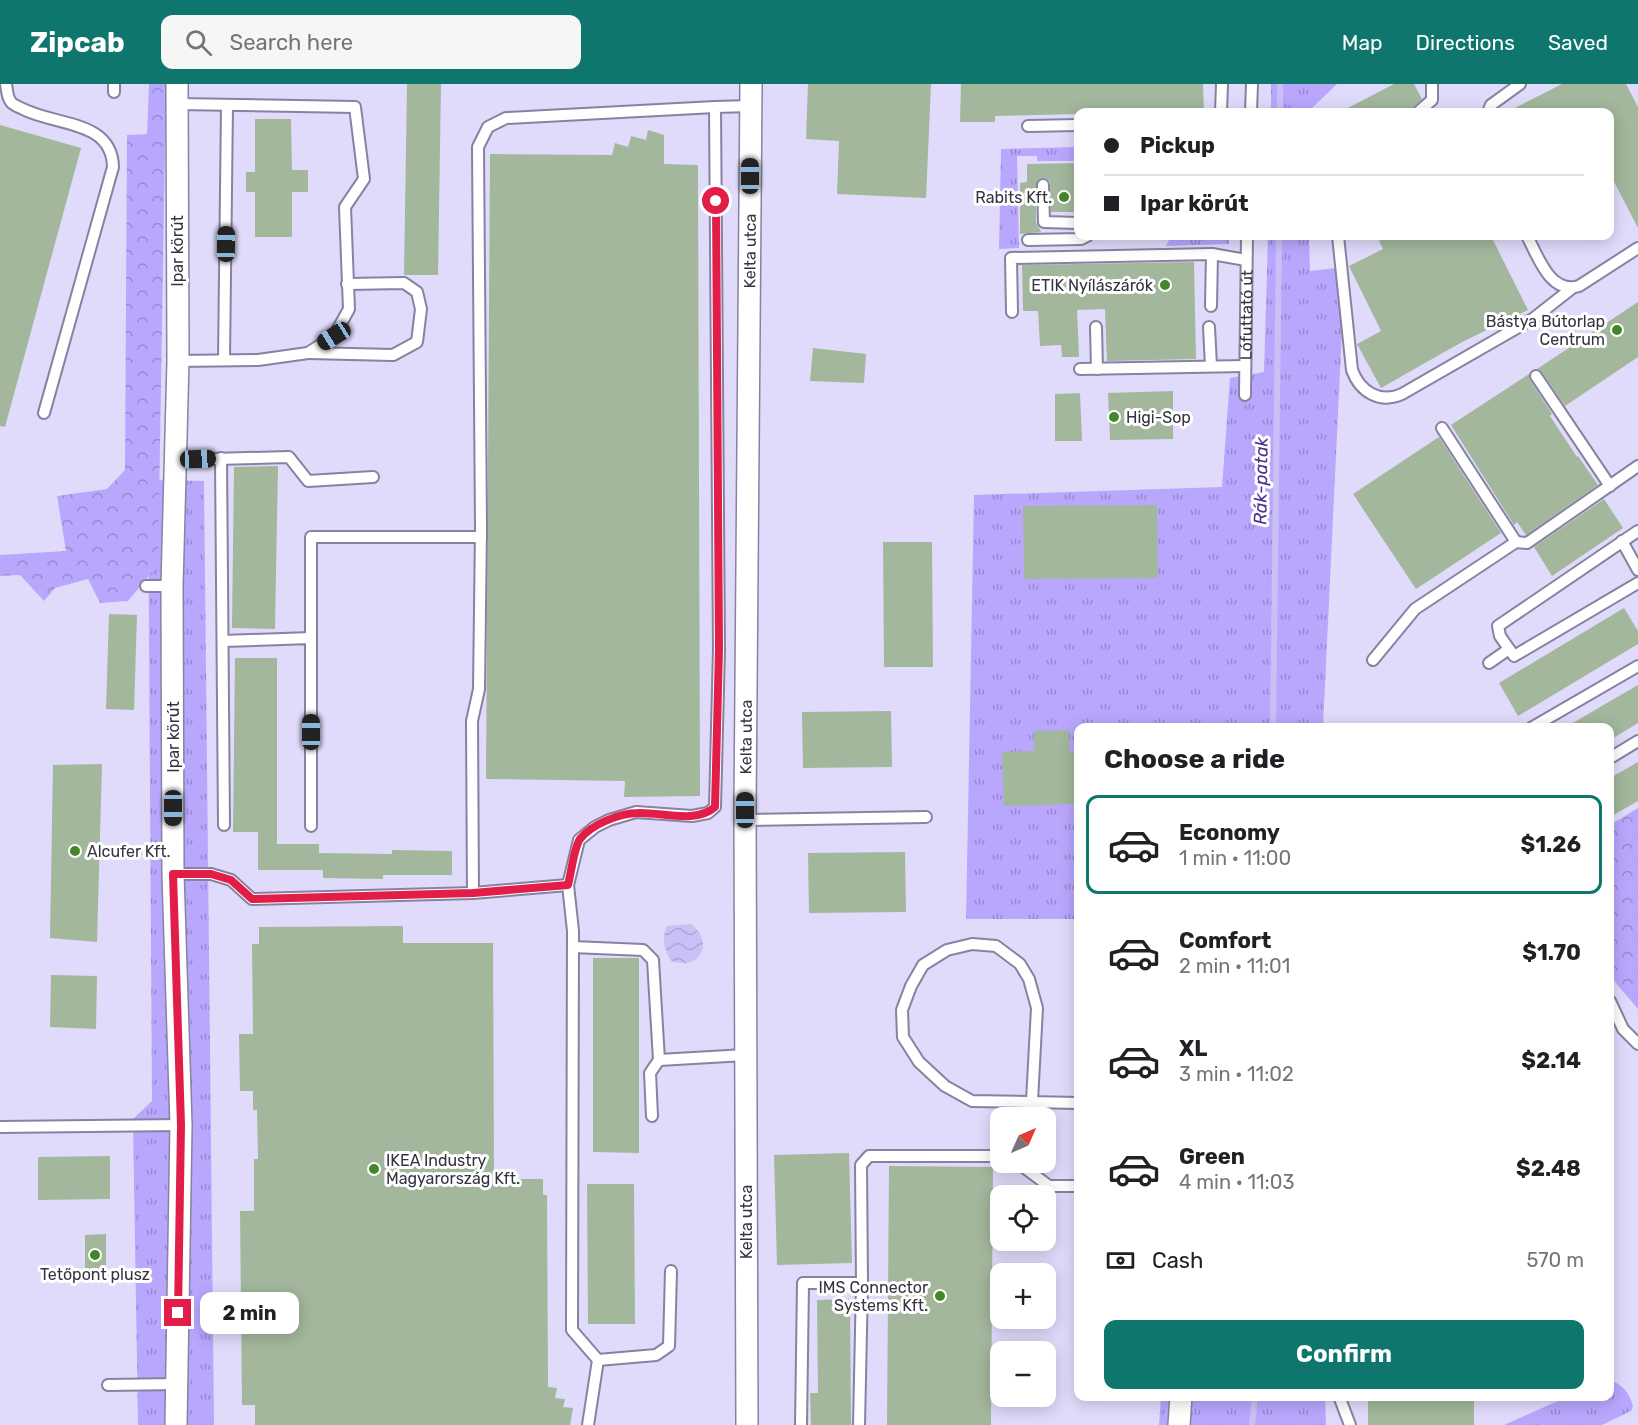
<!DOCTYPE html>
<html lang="en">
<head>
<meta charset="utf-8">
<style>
  body { margin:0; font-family:Rubik,sans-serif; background:#f6f6f6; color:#202124; height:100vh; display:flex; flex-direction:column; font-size:22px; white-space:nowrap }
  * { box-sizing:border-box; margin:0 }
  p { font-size:20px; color:#757577 }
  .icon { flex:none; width:33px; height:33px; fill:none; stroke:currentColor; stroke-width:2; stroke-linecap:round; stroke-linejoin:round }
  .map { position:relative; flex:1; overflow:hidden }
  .sheet { position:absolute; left:1074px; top:639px; width:540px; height:678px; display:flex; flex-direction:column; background:#fff; border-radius:12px; box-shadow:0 3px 15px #0003 }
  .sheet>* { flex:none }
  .guide { position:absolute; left:1074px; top:24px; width:540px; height:132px; border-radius:12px; box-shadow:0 3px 15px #0003; display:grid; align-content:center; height:132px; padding:0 30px; background:#fff }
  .needle { width:39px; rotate:45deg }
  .controls { position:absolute; left:990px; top:1023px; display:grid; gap:12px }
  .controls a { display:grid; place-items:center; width:66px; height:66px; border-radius:12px; background:#fff; box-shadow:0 3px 15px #0003; font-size:30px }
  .end { position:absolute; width:27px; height:27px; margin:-14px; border:8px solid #e11d48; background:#fff; box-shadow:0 0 0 3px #fff }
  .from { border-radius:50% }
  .bubble { position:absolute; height:42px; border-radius:12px; background:#fff; box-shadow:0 3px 15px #0003; font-size:20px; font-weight:700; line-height:42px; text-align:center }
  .car { position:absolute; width:18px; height:36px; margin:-18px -9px; border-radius:8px; box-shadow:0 0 4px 2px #0007; background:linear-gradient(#222 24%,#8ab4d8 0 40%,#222 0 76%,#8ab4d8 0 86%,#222 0) }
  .guide b { display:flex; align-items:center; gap:21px; height:57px; font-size:22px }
  .guide b+b { border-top:2px solid #e0e0e0 }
  .guide i { width:15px; height:15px; background:#202124 }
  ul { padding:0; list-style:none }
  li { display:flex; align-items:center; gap:18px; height:99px; margin:0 12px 9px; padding:0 18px; border:3px solid transparent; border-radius:12px }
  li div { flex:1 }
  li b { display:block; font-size:22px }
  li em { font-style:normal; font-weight:700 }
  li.current { border-color:#0f766e }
  li>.icon { width:54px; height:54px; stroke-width:1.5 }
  h2 { padding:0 30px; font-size:27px; line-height:72px }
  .pay { display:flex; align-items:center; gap:15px; height:66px; padding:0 30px; font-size:22px }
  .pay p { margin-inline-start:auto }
  .primary-button { display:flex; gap:12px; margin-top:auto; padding:12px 30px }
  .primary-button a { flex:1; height:69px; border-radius:12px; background:#0f766e; color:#fff; font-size:24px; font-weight:700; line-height:69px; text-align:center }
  header { display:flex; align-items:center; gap:36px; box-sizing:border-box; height:84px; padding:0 30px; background:#0f766e; color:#fff }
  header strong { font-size:28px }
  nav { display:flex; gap:33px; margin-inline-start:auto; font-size:21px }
  .search { width:420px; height:54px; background:#f6f6f6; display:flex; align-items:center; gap:15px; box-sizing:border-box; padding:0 21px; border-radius:12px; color:#757577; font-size:22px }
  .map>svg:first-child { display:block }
</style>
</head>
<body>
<header>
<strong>Zipcab</strong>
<div class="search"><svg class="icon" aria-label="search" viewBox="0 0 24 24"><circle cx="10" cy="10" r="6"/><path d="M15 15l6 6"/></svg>Search here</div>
<nav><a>Map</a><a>Directions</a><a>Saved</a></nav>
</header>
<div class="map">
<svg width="1638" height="1341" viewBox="0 0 1638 1341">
  <defs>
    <pattern id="grass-tufts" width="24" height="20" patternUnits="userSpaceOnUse" patternTransform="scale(1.5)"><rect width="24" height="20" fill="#b9a7fe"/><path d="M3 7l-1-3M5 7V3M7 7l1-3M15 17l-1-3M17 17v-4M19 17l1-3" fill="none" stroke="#9789cf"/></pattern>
    <pattern id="forest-crowns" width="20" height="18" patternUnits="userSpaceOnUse" patternTransform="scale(1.5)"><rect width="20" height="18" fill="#b9a7fe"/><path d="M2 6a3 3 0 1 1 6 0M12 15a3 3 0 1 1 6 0" fill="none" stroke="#9789cf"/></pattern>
    <pattern id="water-waves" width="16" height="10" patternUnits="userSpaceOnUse" patternTransform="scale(1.5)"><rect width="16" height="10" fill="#c9c0f5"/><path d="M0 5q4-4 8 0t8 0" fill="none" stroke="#ada5d3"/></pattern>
  </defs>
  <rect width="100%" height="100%" fill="#e0dbfb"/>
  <path fill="url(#grass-tufts)" d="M1271,0H1337L1310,26V28H1271Z
    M1078,63V77H1037V72H1017L1019,164L999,165L1001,65Z
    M1171,152H1229V160L1166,162Z
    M1268,152H1309L1310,187L1345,183L1323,643L1078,644V835H966L974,411L1222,403L1230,294L1264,288Z
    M148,396L204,397L214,1341H138L133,1035L152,1017Z
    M1610,1296C1623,1301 1629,1308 1633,1322L1631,1327L1602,1341H1504L1567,1313L1610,1312Z
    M1161,1313H1325L1326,1341H1159Z"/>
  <path fill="url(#forest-crowns)" d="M149,0H166L158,481L128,517L100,519L88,495L55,504L44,517L20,491L0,492V471L66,467L57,412L107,405L125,386L127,51L147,50Z
    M1638,724V925L1615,898L1610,879V741Z"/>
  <path fill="url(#water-waves)" d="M691,840C714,857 702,887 671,877C664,865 661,854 667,842Z"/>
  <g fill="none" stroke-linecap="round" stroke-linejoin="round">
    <path stroke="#c9c0f5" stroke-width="6" d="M1280,28V0
      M1273,644L1279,152
      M1252,1341L1255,1312"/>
  </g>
  <path fill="#a2b79c" d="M407,0H441L438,191H404Z
    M808,0H931L926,114L837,110L839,57L806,55Z
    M961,0H1203L1204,28H1078V30L995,32V38H960Z
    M1394,0H1414L1422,15L1413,23L1411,28H1340Z
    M1562,0H1626L1638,23V144L1610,90V28H1507Z
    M255,35H291L292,86H308V108H292V153H255V108H246V88H255Z
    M0,41L81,64L5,343L0,342Z
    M648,46L664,51V80L698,81L700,712L624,713L625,697L486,695L490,70L612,71L615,59L628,63L631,52L646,56Z
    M1078,79V128H1051L1050,98L1046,94H1040L1036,101V138L1041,148L1020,150V99L1027,98V80Z
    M1389,152H1491L1528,226L1462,258L1381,304L1357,260L1381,247L1349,182L1383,165L1379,157Z
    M1194,178L1196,275L1107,277L1105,225L1077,226L1079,273H1062L1061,261L1040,262L1038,227H1023L1022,181Z
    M1638,218V273L1565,322L1542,288L1537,285Z
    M813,264L866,270L864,299L810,297Z
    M1529,290L1530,296L1552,330L1550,332L1577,373L1578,372L1598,401L1526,451L1517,438L1514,441L1451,341Z
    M1173,307V355L1110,356L1108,309Z
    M1080,309L1082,357H1055V310Z
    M1439,353L1501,449L1416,505L1353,410Z
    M278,382L275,545L232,544L234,383Z
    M1604,415L1623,444L1552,492L1534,463Z
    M1157,421L1158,494L1024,495L1023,422Z
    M883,458H932L933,583H884Z
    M1624,524L1638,547V560L1518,632L1499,599Z
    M109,530L137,531L134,626L106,625Z
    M235,574H277V760H319V769L392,770V766L452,767V791H383V795L323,794V786H258V748H233Z
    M1638,601V639L1610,656V644H1564Z
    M891,627L892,683L803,684L802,628Z
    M1069,646L1070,668H1078V720L1004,722L1002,668L1034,667V647Z
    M1638,678V717L1610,733V694Z
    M102,680L97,858L50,854L53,681Z
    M905,768L906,828L809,829L808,769Z
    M403,842V859H493L494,1095H543V1111H547L548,1303L557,1304L555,1314L565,1315L563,1323L573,1324L570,1341H255V1321H242L240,1127H254V1075H258L257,1026H253V1007H240L239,950H253L252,860H259V843Z
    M593,874H639V1069L593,1068Z
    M51,891L97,892L96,945L50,943Z
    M849,1069L852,1179L777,1181L774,1071Z
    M110,1072V1115L38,1116V1073Z
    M889,1082L993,1083L991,1341H887Z
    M587,1100H634L635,1240H588Z
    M106,1150V1191L85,1192V1151Z
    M850,1215L851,1341H811L810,1309H818L817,1216Z
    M1368,1312H1474V1341H1368Z"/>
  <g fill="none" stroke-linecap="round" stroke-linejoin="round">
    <defs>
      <g id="lane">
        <path d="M6,0C7,6 7,13 11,18C13,21 19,23 23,25C56,42 112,36 113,83L44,329"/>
        <path d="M114,0V8"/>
        <path d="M177,20L355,23L364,95L345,123L349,225L334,252L308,269L258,276L178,277"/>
        <path d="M1221,28L1222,0"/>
        <path d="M1251,28L1252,0"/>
        <path d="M1418,28L1432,16V0"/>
        <path d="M1488,28L1491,21L1520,0"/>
        <path d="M1028,42L1078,41"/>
        <path d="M1043,101L1044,138L1078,139"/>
        <path d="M1338,152L1352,286C1360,308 1380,320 1402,310L1534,234L1571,205"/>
        <path d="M1527,152C1538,172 1550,211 1579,202L1638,164"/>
        <path d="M1028,156L1081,155L1087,152"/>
        <path d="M1211,222L1212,170"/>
        <path d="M1012,228L1011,174L1212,170L1246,176"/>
        <path d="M1096,243L1097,285"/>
        <path d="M1209,243L1211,282"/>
        <path d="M308,269L393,271L417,258L421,225L417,208L404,199L347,200"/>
        <path d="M224,276L227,21"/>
        <path d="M1080,285L1245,282"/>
        <path d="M1536,292L1610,402"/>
        <path id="s1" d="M1245,311L1247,152"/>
        <path d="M1442,344L1516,458"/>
        <path d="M221,374L224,741"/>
        <path d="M176,376L289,373L308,397L373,393"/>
        <path d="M1638,447L1498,542L1500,552L1514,572L1638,499"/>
        <path d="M1622,457L1638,486"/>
        <path d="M146,502H172"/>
        <path d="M311,554V453H481"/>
        <path d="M223,557L311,554V742"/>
        <path d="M1373,576L1415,525L1516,458L1527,459L1638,382"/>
        <path d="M1489,579L1509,565"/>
        <path d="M1531,644L1638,582"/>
        <path d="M1610,674L1638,657"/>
        <path d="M745,736L926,733"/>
        <path d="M173,790H211L231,796L252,815L473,809"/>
        <path d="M568,801L473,809L472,637L479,605L481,444L478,63L488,43L506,34L715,23"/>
        <path d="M573,863L643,866L653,876L659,976L745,971"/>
        <path d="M1610,917L1623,945L1638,960"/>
        <path d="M1032,1017L1037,924L1029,895L1020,880L996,862L972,860L947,866L923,881L911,902L902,926L903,953L919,978L945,1002L972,1017L1078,1019"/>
        <path d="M652,1032L650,989L659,976"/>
        <path d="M0,1043L181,1041"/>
        <path d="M1017,1078L1049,1102H1078"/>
        <path d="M598,1276L656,1271L669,1262L671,1187"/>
        <path d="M108,1301L177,1300"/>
        <path d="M1339,1312L1350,1341"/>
        <path d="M588,1341L598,1276L572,1246L573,847L568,801L579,756L595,743L609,736L636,728L692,732L708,729L715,723L719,565L715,23L751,22"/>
        <path d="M801,1341L803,1199H862"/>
        <path d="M859,1341L862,1199L861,1081L869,1072H1000"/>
      </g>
      <g id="street">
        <path d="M176,1341L181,1041L173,790L172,502L178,277L177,0"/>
        <path id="s2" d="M747,1341L745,726L751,0"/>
        <path d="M1179,1341L1181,1312"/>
      </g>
    </defs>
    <use href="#lane" stroke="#8782a0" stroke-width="14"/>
    <use href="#street" stroke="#8782a0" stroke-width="24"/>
    <use href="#lane" stroke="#fff" stroke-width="10"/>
    <use href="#street" stroke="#fff" stroke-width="21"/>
  </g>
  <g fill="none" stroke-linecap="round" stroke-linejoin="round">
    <path stroke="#e11d48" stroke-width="8" d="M178,1229L181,1041L173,790H211L231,796L252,815L473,809L568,801C571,790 574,763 580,755C592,740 620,729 638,729C662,728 696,740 715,723L719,565L716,117"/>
  </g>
  <g fill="#44872b" stroke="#fff" stroke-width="2">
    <circle cx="1064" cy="113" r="6"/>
    <circle cx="1165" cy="201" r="6"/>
    <circle cx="1617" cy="246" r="6"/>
    <circle cx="1114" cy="333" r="6"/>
    <circle cx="75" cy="767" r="6"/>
    <circle cx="374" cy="1085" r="6"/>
    <circle cx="95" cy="1171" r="6"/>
    <circle cx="940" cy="1212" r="6"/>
  </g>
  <g text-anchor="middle" stroke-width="6" stroke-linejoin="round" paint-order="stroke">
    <g font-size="16" fill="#353340" stroke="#fff" text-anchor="end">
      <text x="1052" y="119">Rabits Kft.</text>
      <text x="1153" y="207">ETIK Nyílászárók</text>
      <text x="1605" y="243">Bástya Bútorlap<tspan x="1605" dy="18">Centrum</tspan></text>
      <text x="1126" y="339" text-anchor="start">Higi-Sop</text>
      <text x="87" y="773" text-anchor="start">Alcufer Kft.</text>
      <text x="386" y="1082" text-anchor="start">IKEA Industry<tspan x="386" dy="18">Magyarország Kft.</tspan></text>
      <text x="95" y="1196" text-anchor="middle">Tetőpont plusz</text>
      <text x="928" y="1209">IMS Connector<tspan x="928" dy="18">Systems Kft.</tspan></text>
    </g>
    <g font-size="16" fill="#353340" stroke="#fff">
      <text transform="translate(177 167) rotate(-90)" y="6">Ipar körút</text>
      <text dy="6" stroke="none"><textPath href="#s2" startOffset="1174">Kelta utca</textPath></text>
      <text dy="6" stroke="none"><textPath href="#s1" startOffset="80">Lófuttató út</textPath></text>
      <text dy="6" stroke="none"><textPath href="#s2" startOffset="688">Kelta utca</textPath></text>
      <text transform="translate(173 653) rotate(-90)" y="6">Ipar körút</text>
      <text transform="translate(746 1138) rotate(-90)" y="6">Kelta utca</text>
    </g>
    <g font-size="18" font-style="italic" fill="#4d2e90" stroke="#fff">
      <text transform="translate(1261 397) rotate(-89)" y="6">Rák-patak</text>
    </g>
  </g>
</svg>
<div class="controls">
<a><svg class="needle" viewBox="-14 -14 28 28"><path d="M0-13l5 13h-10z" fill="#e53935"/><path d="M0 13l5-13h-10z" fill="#757577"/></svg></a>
<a><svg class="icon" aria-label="locate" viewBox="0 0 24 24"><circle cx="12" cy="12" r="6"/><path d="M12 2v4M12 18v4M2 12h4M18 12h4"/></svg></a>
<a>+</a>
<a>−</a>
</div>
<i class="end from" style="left:716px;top:117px"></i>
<i class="end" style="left:178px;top:1229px"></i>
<div class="bubble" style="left:200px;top:1208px;width:99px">2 min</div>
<i class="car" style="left:750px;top:92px;rotate:0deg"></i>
<i class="car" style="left:226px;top:160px;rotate:1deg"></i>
<i class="car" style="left:334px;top:252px;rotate:238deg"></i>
<i class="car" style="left:198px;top:375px;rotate:88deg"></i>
<i class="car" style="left:311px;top:648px;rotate:0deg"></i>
<i class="car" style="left:173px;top:724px;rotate:180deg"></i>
<i class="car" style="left:745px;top:726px;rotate:0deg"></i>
<div class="guide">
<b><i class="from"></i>Pickup</b>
<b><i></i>Ipar körút</b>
</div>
<section class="sheet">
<h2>Choose a ride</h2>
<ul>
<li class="current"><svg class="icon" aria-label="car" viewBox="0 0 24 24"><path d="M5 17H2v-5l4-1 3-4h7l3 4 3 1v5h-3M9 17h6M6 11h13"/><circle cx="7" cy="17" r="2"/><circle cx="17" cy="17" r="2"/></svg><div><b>Economy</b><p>1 min · 11:00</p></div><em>$1.26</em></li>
<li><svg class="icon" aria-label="car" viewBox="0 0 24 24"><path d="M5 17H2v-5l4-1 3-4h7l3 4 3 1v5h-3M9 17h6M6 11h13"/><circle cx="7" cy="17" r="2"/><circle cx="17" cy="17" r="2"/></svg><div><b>Comfort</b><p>2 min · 11:01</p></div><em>$1.70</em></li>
<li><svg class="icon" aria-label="car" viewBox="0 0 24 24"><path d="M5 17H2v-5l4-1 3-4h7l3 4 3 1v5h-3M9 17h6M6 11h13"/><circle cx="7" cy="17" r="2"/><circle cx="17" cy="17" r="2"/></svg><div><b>XL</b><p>3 min · 11:02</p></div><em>$2.14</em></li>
<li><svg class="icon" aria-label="car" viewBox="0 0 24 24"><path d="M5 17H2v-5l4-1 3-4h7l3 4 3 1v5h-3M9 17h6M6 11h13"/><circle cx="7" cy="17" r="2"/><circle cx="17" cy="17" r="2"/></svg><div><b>Green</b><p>4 min · 11:03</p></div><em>$2.48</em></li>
</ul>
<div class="pay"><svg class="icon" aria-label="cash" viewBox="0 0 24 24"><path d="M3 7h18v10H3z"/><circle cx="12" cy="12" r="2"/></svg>Cash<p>570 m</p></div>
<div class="primary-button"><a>Confirm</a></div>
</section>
</div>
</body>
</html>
